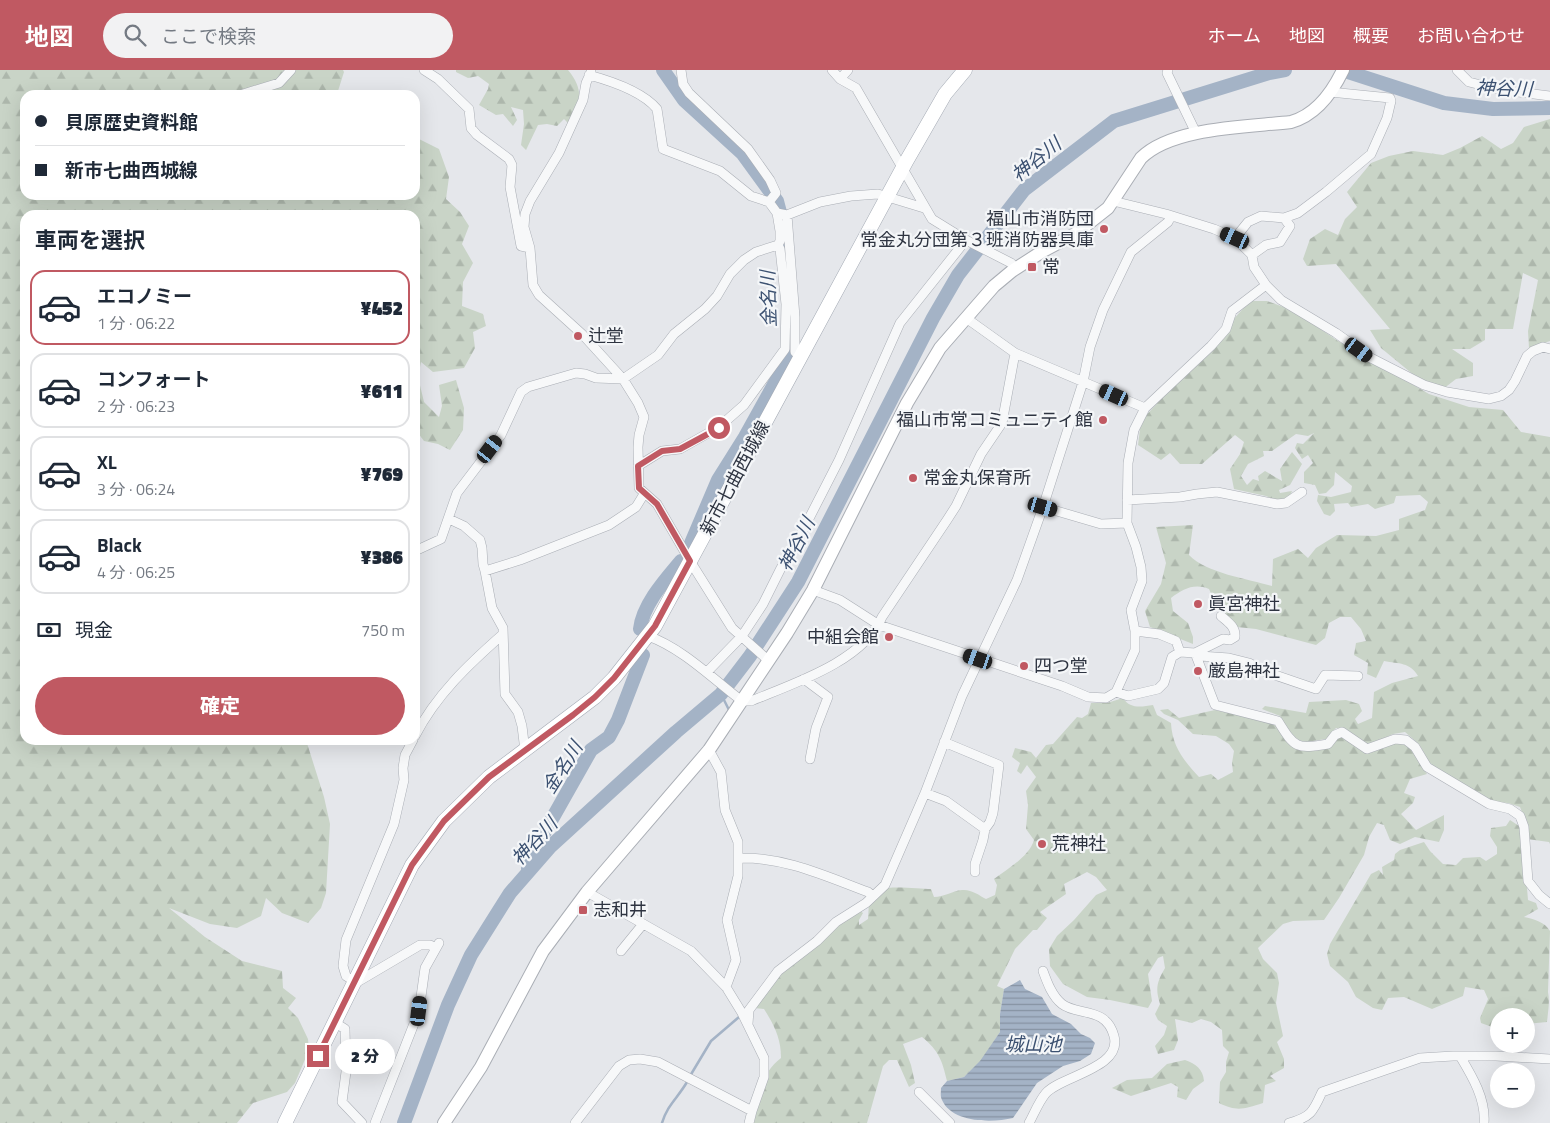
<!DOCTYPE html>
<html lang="ja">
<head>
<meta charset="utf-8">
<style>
  body { margin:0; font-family:"Titillium Web","Noto Sans JP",sans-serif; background:#f2f2f3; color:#1f2937; height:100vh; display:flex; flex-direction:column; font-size:19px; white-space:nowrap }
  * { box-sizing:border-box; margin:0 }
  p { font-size:16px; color:#747a83 }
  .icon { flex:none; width:28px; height:28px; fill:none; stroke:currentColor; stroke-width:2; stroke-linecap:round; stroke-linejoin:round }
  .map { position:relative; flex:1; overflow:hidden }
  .side { position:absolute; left:20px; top:140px; width:400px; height:535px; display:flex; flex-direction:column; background:#fff; border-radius:15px; box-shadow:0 5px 20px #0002 }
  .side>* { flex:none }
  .top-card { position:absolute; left:20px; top:20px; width:400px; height:110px; border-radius:15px; box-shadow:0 5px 20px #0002; display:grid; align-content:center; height:110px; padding:0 15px; background:#fff }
  .tools { position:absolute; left:1490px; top:938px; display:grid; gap:10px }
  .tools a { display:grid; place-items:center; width:45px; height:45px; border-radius:50%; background:#fff; box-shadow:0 5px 20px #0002; font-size:25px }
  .end { position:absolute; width:22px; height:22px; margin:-11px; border:6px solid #c05962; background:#fff; box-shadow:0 0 0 2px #fff }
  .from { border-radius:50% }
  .bubble { position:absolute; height:35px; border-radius:18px; background:#fff; box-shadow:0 5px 20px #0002; font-size:16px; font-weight:800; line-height:35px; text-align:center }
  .car { position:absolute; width:15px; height:30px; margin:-15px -8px; border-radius:6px; box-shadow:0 0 4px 1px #0007; background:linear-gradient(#222 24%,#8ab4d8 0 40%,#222 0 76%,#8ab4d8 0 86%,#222 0) }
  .top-card b { display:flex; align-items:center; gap:18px; height:48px; font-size:19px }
  .top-card b+b { border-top:1px solid #e0e1e3 }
  .top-card i { width:12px; height:12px; background:#1f2937 }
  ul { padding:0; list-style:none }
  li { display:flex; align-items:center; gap:15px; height:75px; margin:0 10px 8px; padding:0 5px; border:2px solid #e0e1e3; border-radius:15px }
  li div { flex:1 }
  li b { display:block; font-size:19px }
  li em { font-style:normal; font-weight:800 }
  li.selected { border-color:#c05962 }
  li>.icon { width:45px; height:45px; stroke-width:1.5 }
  h2 { padding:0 15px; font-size:22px; line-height:60px }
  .pay { display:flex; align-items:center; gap:12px; height:55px; padding:0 15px; font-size:19px }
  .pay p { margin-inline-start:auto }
  .button { display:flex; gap:10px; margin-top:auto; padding:10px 15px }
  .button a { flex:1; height:58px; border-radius:30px; background:#c05962; color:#fff; font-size:20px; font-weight:800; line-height:58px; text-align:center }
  header { display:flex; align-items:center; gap:30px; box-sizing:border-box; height:70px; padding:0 25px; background:#c05962; color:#fff }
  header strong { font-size:24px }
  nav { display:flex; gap:28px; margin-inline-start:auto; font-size:18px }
  .search { width:350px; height:45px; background:#f2f2f3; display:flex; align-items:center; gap:12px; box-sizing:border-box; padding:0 18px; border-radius:28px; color:#747a83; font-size:19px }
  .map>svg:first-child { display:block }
</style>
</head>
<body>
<header>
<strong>地図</strong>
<div class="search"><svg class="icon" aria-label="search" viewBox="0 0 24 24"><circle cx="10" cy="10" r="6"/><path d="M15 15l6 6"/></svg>ここで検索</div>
<nav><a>ホーム</a><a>地図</a><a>概要</a><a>お問い合わせ</a></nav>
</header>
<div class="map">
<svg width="1550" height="1053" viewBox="0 0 1550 1053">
  <defs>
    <pattern id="forest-firs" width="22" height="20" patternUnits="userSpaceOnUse" patternTransform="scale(1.25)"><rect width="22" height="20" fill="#c9d4c7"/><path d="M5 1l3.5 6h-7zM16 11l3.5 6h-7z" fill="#adb7ac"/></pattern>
    <pattern id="water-rules" width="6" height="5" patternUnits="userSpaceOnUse" patternTransform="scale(1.25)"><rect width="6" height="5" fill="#a4b3c6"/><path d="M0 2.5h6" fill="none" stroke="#8692a2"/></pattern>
  </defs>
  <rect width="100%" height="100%" fill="#e5e7eb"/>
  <path fill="url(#forest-firs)" d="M0,0H343L344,2L338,21L340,25H25V125H415V67L439,79L449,107L446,129L460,142L469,156L462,174L473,193L463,212L462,236L483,244L486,256L473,262L475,278L464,298L433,302L421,292L418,307L424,332L439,347L442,336L439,315L456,310L464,338L463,360L450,380L438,374L424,371L415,359V145H25V670H306L324,727L330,754L326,823L321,838L308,853L282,843L266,828L261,846L237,858L210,854L169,838L205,867L242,891L282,901L283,918L296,928L288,938L298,948L308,969L309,980L295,1013L287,1022L253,1033L237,1053H0Z
    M456,0H568C585,21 580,32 570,55L564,49L557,56L547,54L538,55L526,80L521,75L524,54L523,40L511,37L517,50L513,56L503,44L496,45L479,35L488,19L489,14L478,6L468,8L456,2Z
    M1550,49V271L1529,278L1528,261L1538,210L1523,203L1513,259H1485V270L1470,279H1452L1473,293V306L1456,309L1443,319L1421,311L1381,278L1370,260L1390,259L1336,194L1307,196L1303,189L1310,169L1325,159L1338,165L1345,149L1357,137L1347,122L1371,93L1389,86L1413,81L1443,85L1460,78L1482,66L1501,79L1513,73L1524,57Z
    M1250,231H1267L1294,241L1338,271L1429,324L1469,337L1503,340L1521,362L1550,367V774L1549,772L1527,769L1523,745L1520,737L1508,733L1493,732L1440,702L1429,692L1419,674L1405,662L1393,664L1369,675L1345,660L1336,658L1326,669L1306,672L1294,669L1280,646L1262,639L1265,636L1306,643L1309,632L1346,630L1359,634L1362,641L1355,649L1358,654L1372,648L1374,622L1392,613L1418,606C1410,592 1399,594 1384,591L1376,608L1367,604L1368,593L1354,585L1356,573L1366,571L1361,559L1351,547H1340L1329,553L1325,568L1316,575L1256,559L1237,557L1218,539L1209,519C1194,513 1183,519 1171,528L1173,541L1188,553L1193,567V574L1150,557L1145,541L1161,514L1166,493L1156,457L1193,455L1189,485C1206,503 1248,509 1272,516L1273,489L1298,479L1308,488L1316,478L1337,465L1376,466L1399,460V449L1425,440L1428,432L1420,425L1396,426L1394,433L1375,439L1368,434L1351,437L1348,433L1334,434L1335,441L1330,446L1324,444L1317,431L1318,425L1331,427L1351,422L1352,416L1335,402L1334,415L1326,423L1319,424L1315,415L1304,413V402L1313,393L1308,385L1302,389L1295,378L1297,373L1303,374L1314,363L1308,366L1296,364L1272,381H1263L1264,386L1248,394L1241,406L1247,415L1253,409L1259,411L1258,406L1265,401L1282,411L1280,399L1292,382L1302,394L1290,415L1279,420L1280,423L1292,421L1288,431L1279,432L1266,426L1234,419L1230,399L1240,384L1244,372L1235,365L1202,394H1180L1170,383L1161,390L1138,375L1141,351Z
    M415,394L418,400L420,441L415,459Z
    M1123,628C1130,639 1141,637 1153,635L1157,645L1171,653C1172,676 1184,691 1199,707L1211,704L1218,710L1233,702L1232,693L1234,681L1229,674L1216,666L1193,664L1178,650L1164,644L1160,640L1168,639L1179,648L1215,640L1267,651L1276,654L1303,679L1337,667L1344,666L1357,677C1372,675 1397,667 1409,677C1416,684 1421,696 1427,704L1410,709L1404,723L1415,727L1413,733L1401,744L1416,760L1444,745V760L1439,772L1415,767L1400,774L1390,770L1384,755L1377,753L1369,767L1364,785L1339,828L1324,850L1293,851L1283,854L1258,878L1263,889L1277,903L1279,913L1276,933L1283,966L1277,972L1284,989V998L1270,1006L1276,1011L1265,1015L1263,1033C1244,1039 1237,1042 1219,1033L1220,1012L1226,1002V992L1229,982L1223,976L1222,960L1211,952L1201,949L1192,953L1175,949L1178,970L1174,980L1158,984L1155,976L1164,965L1167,956L1158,950L1155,944L1160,934C1155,918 1157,912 1165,898L1163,886L1158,888L1148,904L1152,931L1148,938L1110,930L1087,927L1063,914L1050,896L1049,879L1057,866L1074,850L1096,825L1107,820L1096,807L1087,802L1064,814L1066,824L1040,842L1047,848L1037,860H1033L1015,879L997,916L1004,919L1000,944V962L981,991L964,1007L947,1011C942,990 939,981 922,967L903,974L911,995L915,1013L909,1017L897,990H889L883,996L867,1053H754C759,1027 759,1005 781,988C781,968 774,955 764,939L754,938L780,902L854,836L863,843L859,850V855L868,849L869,832C873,828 877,823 881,820C889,815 920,819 931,819L934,827C944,827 952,821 962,820C971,819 979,825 986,829L995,825L997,815L994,809C1007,799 1029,787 1034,770L1026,759L1028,735L1026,721L1036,707L1027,695L1021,704L1017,701L1020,693L1012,687L1015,678L1031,682L1036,688L1046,675L1053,674L1077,647L1082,648L1088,644L1091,633H1107Z
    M1510,750L1522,758L1528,830L1536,833L1538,839L1524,847C1534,849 1545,852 1550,861L1548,922C1550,932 1548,942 1547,952L1526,954V946H1499V957H1492L1481,953L1480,948L1488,929L1484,920L1465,917L1463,926L1432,939L1404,927L1388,928L1382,940L1373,938L1356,927L1348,912L1330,896L1327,884L1330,874L1371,804L1379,800L1383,805L1382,797L1394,790L1395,784L1400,780L1424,772L1430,781L1443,794L1456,795L1463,788L1480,787L1486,791L1497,784V777L1490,766L1491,758L1506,756Z
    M1185,990C1196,994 1203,999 1204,1011L1193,1019L1186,1030L1177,1027L1178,1017L1171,1013L1131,1026L1112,1018L1127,1010L1152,1008L1167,994Z"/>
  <path fill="url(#water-rules)" d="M1020,910L1025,919L1042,927L1052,944L1071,954L1081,964L1090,968L1095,973L1091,984L1080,991L1063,996L1037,1013L1013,1048C992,1053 952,1053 942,1030C940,1026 941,1022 941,1018L947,1011L964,1007L980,991L1000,962V944L1004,919Z"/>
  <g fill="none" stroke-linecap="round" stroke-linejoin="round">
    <path stroke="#a4b3c6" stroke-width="2.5" d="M721,624L729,640
      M690,1006L711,971L739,947
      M662,1053C668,1034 677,1029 687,1012"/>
    <path stroke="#a4b3c6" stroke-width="14" d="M663,0L684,30L742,83L777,131L783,154L786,199
      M1342,0L1444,33L1493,39L1550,38
      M689,478L718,410L745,367L786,293L789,276V263
      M640,559C643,534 666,509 681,491
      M528,799L530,788L591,680L609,667L618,650L643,585
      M404,1053L448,935L471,885L498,842L510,823L551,776L676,662L721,624L750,586L798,512L933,248L958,205L1024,120L1114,51L1269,3L1285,0"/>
    <defs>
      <path id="street" d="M424,0L438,9L469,39L471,58L477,65L509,89L512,95L510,117L521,176L530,178
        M681,0L683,14L689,23L748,79L770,110L776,123L769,132
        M832,0L840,9L856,18L932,149L966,170L1011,193L1016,198
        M1168,0L1167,3L1196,63
        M1457,0L1469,12L1501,20L1550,26
        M591,2L586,13L583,30L559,83L530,131L525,144L524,157L530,178L533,215L539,225L582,264L623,309L638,333L644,347L639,365L638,377L639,418L657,434L690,491L732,558L769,591
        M840,9L848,0
        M240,25L279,13L291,0
        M1113,131L1166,144L1214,159L1235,168L1252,185L1254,197L1266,215L1281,230L1336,263L1371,288L1424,315L1447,322L1489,329L1501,326L1509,320L1515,311L1527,286L1533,281L1543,277L1550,279
        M777,143L787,145L820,132L851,126L878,124L924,138
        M787,145L795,247V282L800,286
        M1235,168L1248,152L1261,146L1284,148L1298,143L1326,122L1371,84L1387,48L1391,31L1390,28L1330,22
        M1252,185L1266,175L1280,172L1290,156L1284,148
        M966,248L1015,283L1145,338
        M638,396L662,381L680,379L719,357L744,335L785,279L786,234L780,179L778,175
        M1127,430L1180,427L1197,424L1217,422L1277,434L1286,433L1302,422
        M1043,437L1101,454L1127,453
        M449,449L464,456L480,470L482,478L483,494L485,501L492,538L503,558L505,624L518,642L522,656L525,681
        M415,481L441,469L457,423L501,365L521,322L528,317L576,303L585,304L596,308L623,309L658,285L674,264L705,239L717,226L730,204L744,190L756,182L778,175L780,171V161L777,143L769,132L751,126L720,101L663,79L657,39C643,22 611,11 589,5
        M485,501L520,490L609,455L636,437L644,424
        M813,520L840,530L879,555L1062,616L1088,627L1106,628L1116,622L1135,580V561L1131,540L1142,511L1141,497L1136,477L1127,453L1128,393L1134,360L1145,338L1211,276L1226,259L1232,241L1266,215
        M1221,546C1228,552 1236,557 1235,567L1230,570L1223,569L1195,583L1215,635L1278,651C1295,679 1297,679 1328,674L1335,665L1342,662L1367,679L1395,669L1406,670L1415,677L1427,697L1489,734L1510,739L1520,746L1524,757L1528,811L1539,825L1550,834
        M1135,561L1159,564L1176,571L1180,582
        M648,566C682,578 713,609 742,631H751C792,614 864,591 882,547L947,450L956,436L981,384L1002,353L1015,283
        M707,602L742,566L763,534L781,498L798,470L839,390L900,253L966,170
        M804,609L828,627L816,658L810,689
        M1116,622L1128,626L1158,619L1164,613L1172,587L1180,582L1195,583L1200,586L1229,588L1249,593L1266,602L1316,619L1325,605L1358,606
        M415,666C436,625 469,594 502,565
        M413,670L405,685L403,698L404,710L394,754L346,870L343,896L346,906L354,911H359L420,875H430L436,878
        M944,672L999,695L993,743L990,752L985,759L983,770L975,794V802
        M709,680L721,702L725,740L738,772V806L727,850L736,890L726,917
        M925,723L946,731L985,759
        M739,788C785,787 825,806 868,822L873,826
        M587,822L691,881L726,917L742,943L764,988V1007L752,1041L749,1053
        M621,881L643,854
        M334,952L345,959L346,1002L342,1032L362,1053
        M748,954L749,940L778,901L817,871L836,852L866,833L885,815L925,723L962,626L1017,510L1043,437L1083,312L1090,277L1103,240L1131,182L1168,152L1171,146
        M1460,986C1472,1006 1486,1029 1484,1053
        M919,1022L950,1053
        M375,1053L419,941L425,898L439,873
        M575,1053L619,996L629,990L640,989L658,992L752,1041
        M1029,1053C1034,1044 1039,1031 1046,1023C1061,1006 1123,998 1114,966C1106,936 1077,946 1062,934C1052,926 1047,912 1043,901
        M1289,1053C1311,1047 1313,1042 1322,1022L1420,988L1453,986H1496L1550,989"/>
      <path id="secondary" d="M444,1053L481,997L543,881L587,822L709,680L787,563L813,520L907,333L940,278L994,216L1012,201L1043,181L1075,164L1108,138L1141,88C1172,57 1248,57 1291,52C1316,45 1332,23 1343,0"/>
      <path id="primary" d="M285,1053L412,795L444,751L489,707L595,627L614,608L655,556L907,90L945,24L965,0"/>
    </defs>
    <use href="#street" stroke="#aaaeb5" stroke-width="10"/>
    <use href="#secondary" stroke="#aaaeb5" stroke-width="14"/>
    <use href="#primary" stroke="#a5abb5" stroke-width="15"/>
    <use href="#street" stroke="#f7f8f9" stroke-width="9"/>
    <use href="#secondary" stroke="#fff" stroke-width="12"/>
    <use href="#primary" stroke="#fff" stroke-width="14"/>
  </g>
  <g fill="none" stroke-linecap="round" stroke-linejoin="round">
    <path stroke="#c05962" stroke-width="6" d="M318,986L412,795L444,751L489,707L573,645L595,627L614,608L655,556L690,491L657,434L639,418L638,396L662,381L680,379L719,358"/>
  </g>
  <g fill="#c05962" stroke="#f4f6f8" stroke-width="2">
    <circle cx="1104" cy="159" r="5"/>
    <rect x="1027" y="192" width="10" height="10" rx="2.5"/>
    <circle cx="578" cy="266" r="5"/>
    <circle cx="1103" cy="350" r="5"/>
    <circle cx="913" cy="408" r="5"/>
    <circle cx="1198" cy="534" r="5"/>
    <circle cx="889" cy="567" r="5"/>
    <circle cx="1024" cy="596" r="5"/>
    <circle cx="1198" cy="601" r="5"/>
    <circle cx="1042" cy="774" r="5"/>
    <rect x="578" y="835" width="10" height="10" rx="2.5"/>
  </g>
  <g text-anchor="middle" stroke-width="4.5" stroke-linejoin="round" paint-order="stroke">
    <g font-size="18" fill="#2e3441" stroke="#f4f6f8" text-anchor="start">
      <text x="1094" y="155" text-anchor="end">福山市消防団<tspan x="1094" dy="21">常金丸分団第３班消防器具庫</tspan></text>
      <text x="1042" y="203">常</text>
      <text x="588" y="272">辻堂</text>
      <text x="1093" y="356" text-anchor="end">福山市常コミュニティ館</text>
      <text x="923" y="414">常金丸保育所</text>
      <text x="1208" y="540">眞宮神社</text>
      <text x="879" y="573" text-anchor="end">中組会館</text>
      <text x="1034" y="602">四つ堂</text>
      <text x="1208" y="607">厳島神社</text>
      <text x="1052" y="780">荒神社</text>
      <text x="593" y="846">志和井</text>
    </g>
    <g font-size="18" fill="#2e3441" stroke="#f4f6f8">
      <text transform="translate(735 408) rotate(-62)" y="6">新市七曲西城線</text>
    </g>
    <g font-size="19" font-style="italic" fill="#3c5171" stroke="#f4f6f8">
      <text transform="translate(1504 18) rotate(2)" y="7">神谷川</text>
      <text transform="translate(1036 89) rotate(-39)" y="7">神谷川</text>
      <text transform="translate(768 229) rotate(-92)" y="7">金名川</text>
      <text transform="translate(796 474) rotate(-63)" y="7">神谷川</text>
      <text transform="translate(562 697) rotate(-58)" y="7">金名川</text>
      <text transform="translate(534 771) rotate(-47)" y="7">神谷川</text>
      <text x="1033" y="981">城山池</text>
    </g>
  </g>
</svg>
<div class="tools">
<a>+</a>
<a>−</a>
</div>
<i class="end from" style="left:719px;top:358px"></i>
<i class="end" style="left:318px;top:986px"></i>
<div class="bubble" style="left:335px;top:969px;width:60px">2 分</div>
<i class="car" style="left:1235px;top:168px;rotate:294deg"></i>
<i class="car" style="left:1359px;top:280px;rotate:126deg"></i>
<i class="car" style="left:1114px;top:325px;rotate:294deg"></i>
<i class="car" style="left:490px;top:379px;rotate:37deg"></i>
<i class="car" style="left:1043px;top:437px;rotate:106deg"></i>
<i class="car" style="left:978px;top:589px;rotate:289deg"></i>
<i class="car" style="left:419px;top:941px;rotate:7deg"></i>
<div class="top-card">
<b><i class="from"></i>貝原歴史資料館</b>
<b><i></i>新市七曲西城線</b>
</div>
<section class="side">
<h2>車両を選択</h2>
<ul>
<li class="selected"><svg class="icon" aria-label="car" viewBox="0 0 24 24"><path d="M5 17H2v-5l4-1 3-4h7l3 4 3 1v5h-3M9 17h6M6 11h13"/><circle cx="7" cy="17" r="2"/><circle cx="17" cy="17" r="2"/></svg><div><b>エコノミー</b><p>1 分 · 06:22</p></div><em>¥452</em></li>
<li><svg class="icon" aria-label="car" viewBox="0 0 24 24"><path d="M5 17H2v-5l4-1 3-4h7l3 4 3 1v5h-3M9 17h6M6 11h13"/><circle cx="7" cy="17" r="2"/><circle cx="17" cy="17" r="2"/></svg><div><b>コンフォート</b><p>2 分 · 06:23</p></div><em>¥611</em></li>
<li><svg class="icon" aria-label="car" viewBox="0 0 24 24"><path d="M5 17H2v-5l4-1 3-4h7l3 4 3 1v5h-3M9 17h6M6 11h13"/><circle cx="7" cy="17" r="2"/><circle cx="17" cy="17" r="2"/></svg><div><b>XL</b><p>3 分 · 06:24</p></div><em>¥769</em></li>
<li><svg class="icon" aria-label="car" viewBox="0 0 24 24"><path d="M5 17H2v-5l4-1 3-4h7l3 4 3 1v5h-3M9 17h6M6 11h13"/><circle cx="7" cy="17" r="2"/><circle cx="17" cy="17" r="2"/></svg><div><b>Black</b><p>4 分 · 06:25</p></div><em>¥386</em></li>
</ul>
<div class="pay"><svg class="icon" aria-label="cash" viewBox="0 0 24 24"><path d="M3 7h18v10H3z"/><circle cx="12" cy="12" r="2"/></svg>現金<p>750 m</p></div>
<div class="button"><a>確定</a></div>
</section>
</div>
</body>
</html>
